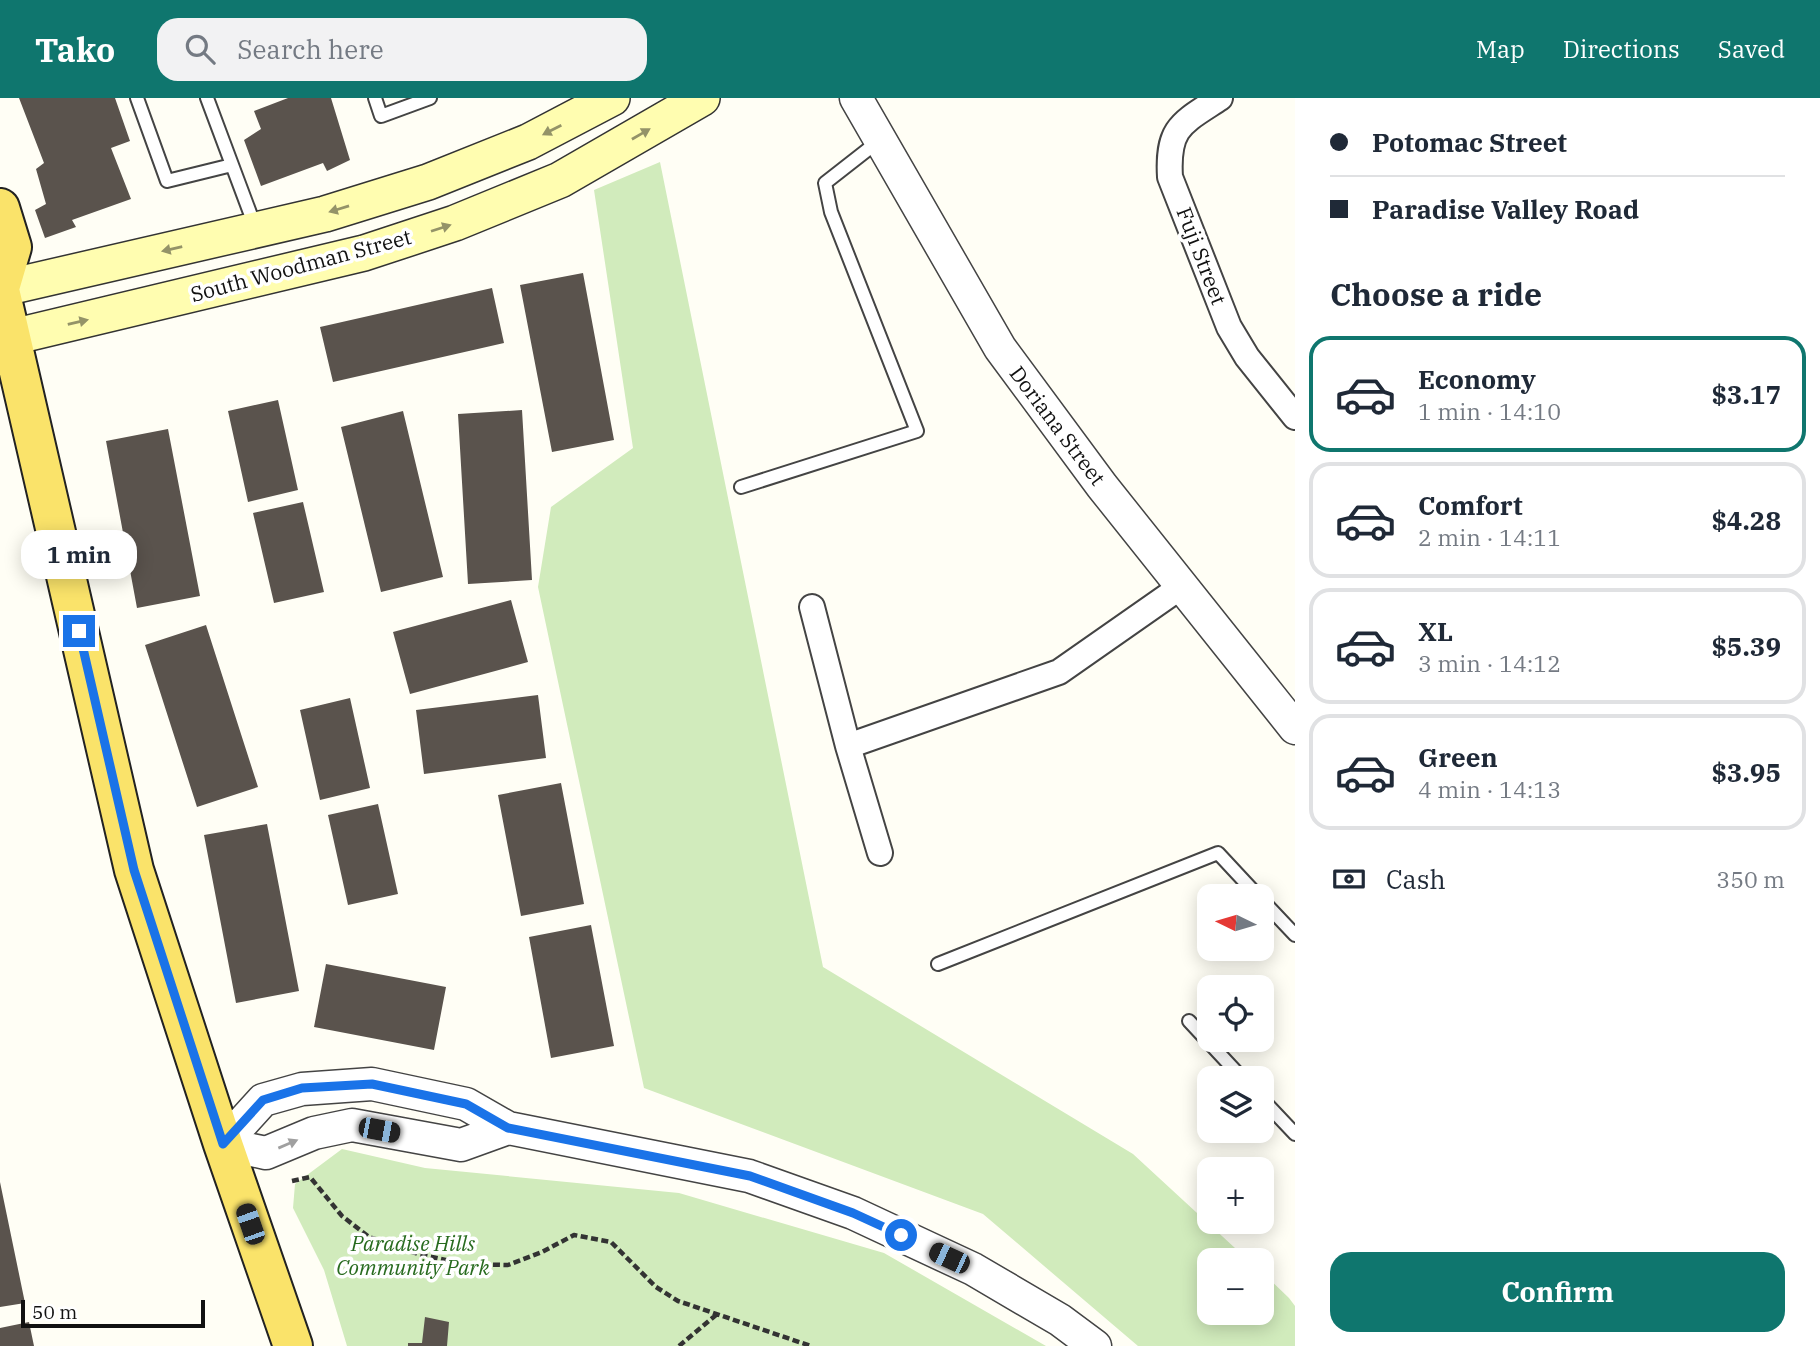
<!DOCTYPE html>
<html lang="en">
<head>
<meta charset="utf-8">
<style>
  body { margin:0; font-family:"IBM Plex Serif",serif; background:#f2f2f3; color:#1f2937; height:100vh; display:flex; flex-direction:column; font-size:26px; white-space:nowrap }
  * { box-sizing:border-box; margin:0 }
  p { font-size:23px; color:#747a83 }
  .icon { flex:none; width:38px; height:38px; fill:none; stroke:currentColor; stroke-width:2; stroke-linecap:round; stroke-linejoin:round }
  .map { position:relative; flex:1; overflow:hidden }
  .drawer { display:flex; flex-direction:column; background:#fff; width:525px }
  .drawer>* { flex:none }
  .hud { display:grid; align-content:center; height:154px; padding:0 35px; background:#fff }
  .needle { width:46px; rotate:275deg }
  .fabs { position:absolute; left:1197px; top:786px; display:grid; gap:14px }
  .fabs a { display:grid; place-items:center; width:77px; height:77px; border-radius:14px; background:#fff; box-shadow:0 4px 18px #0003; font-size:35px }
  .scale { position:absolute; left:21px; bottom:18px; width:184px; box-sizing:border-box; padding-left:7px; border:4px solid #111; border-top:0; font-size:19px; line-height:24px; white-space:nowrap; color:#111; -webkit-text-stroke:5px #fff; paint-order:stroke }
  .end { position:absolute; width:32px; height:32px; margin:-16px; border:9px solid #1a73e8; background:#fff; box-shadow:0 0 0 4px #fff }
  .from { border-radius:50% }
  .bubble { position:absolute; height:49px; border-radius:21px; background:#fff; box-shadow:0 4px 18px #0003; font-size:23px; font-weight:700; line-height:49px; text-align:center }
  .car { position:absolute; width:21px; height:42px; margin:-21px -10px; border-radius:9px; box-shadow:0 0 5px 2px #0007; background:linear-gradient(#222 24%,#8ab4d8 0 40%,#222 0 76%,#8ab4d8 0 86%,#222 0) }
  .hud b { display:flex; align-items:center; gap:24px; height:66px; font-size:26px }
  .hud b+b { border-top:2px solid #e0e1e3 }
  .hud i { width:18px; height:18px; background:#1f2937 }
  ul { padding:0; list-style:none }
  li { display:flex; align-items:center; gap:21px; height:116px; margin:0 14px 10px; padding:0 21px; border:4px solid #e0e1e3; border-radius:21px }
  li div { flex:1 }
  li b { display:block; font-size:26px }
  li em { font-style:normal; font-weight:700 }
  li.active { border-color:#0f766e }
  li>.icon { width:63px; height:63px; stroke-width:1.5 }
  h2 { padding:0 35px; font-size:32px; line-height:84px }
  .pay { display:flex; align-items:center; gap:18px; height:77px; padding:0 35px; font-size:26px }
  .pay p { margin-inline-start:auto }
  .primary-button { display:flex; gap:14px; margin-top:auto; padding:14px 35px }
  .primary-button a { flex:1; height:80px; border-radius:21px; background:#0f766e; color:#fff; font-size:28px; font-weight:700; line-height:80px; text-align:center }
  header { display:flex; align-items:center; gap:42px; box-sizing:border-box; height:98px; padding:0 35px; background:#0f766e; color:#fff }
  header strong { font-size:33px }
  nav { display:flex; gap:38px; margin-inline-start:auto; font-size:24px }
  .search { width:490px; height:63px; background:#f2f2f3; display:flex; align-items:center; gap:18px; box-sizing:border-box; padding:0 24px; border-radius:21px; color:#747a83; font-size:26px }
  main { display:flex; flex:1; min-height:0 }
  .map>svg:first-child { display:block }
</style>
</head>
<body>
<header>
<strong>Tako</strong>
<div class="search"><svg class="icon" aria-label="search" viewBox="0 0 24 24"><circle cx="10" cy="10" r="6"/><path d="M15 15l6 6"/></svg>Search here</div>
<nav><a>Map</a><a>Directions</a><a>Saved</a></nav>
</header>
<main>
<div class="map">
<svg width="1295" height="1248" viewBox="0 0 1295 1248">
  <rect width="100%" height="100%" fill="#fffef5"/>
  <path fill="#d1ebbc" d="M660,64L823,869L1133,1056L1248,1162H1209V1214H1262V1174L1289,1200L1295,1208V1248H1138L983,1116L644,990L538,489L551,409L633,350L594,92Z
    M342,1051L425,1070L679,1095L884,1155L1046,1248H347L324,1172L293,1110L295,1086Z"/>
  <path fill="#5a534d" d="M19,0H115L130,43L111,50L131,101L72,122L76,129L45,140L35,112L46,106L36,71L44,65Z
    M288,0H331L350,62L327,73L323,65L261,88L244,42L261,31L254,13Z
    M583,175L614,342L552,354L520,187Z
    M492,190L504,245L333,284L320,229Z
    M278,302L298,392L248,404L228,313Z
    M522,312L532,482L468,486L458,316Z
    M403,313L443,479L381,494L341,329Z
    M168,331L200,498L137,510L106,343Z
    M303,404L324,494L274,505L253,415Z
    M511,502L528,564L410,596L393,534Z
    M206,527L258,689L197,709L145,547Z
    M538,597L546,660L424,676L416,612Z
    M350,600L370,690L320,702L300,612Z
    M561,685L584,806L521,818L498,697Z
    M378,706L398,796L348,807L328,717Z
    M267,726L299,893L236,905L204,737Z
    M591,827L614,948L551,960L529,839Z
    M326,866L446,889L434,952L314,929Z
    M0,1084L25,1205L0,1209Z
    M425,1219L449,1224L447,1248H408V1245H422Z
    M29,1224L34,1248H0V1230Z"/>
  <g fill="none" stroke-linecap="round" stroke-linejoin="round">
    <defs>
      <path id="service" d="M137,0L167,83L232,67
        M207,0L256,131
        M375,0L381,18L430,0
        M741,389L917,333L831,114L825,85L880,42
        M1262,802L1295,837
        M938,866L1218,755L1258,798
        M1189,923L1242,980
        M1262,1001L1295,1036"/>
      <path id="minor" d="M1220,0C1182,25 1167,29 1170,79L1229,229L1247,259L1295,319
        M812,509L848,648L1059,574L1182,488
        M848,648L880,755"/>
      <path id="tertiary" d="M856,0L1000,250L1102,388L1295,630
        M223,1046L263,1002L302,991L372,986L466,1006L508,1030L749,1078L853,1115L973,1171L1060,1222L1095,1248
        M223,1046L266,1055L314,1035L352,1027L461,1047L508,1030"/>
      <path id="secondary" d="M0,191L325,116L428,84L528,44L612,0
        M0,242L364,155L455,125L560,82L702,0"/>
      <path id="primary" d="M0,110L12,149L0,190
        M0,192L134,772L223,1046L293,1248"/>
    </defs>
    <use href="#service" stroke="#444" stroke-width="16"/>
    <use href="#minor" stroke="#444" stroke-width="28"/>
    <use href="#tertiary" stroke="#444" stroke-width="35"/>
    <use href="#secondary" stroke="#333" stroke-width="38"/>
    <use href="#primary" stroke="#222" stroke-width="42"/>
    <path stroke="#333" stroke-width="4.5" stroke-dasharray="7 3.5" stroke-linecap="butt" d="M292,1083L310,1079L342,1118L369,1139L418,1156L464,1166L508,1167L542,1154L574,1137L611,1144L656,1189L678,1203L811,1248
      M679,1248L716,1217"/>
    <use href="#service" stroke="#fff" stroke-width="12"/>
    <use href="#minor" stroke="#fff" stroke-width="24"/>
    <use href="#tertiary" stroke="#fff" stroke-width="32"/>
    <use href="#secondary" stroke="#fffdb0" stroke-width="35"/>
    <use href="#primary" stroke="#fae36a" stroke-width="38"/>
  </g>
  <defs><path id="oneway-solid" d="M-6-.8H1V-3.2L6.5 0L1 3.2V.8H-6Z" transform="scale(1.75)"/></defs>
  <g fill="#949368">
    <use href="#oneway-solid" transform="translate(552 32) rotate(153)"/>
    <use href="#oneway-solid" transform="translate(641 36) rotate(-30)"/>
    <use href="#oneway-solid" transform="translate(339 111) rotate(163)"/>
    <use href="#oneway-solid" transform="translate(441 130) rotate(-18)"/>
    <use href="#oneway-solid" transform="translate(172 151) rotate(167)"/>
    <use href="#oneway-solid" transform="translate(78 224) rotate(-13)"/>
  </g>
  <use fill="#a0a0a0" href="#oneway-solid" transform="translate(288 1046) rotate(-23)"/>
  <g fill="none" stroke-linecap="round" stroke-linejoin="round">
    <path stroke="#1a73e8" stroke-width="9" d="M79,533L134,772L223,1046L263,1002L302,990L372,986L466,1006L508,1030L750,1078L853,1115L901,1137"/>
  </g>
  <g text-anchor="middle" stroke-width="7" stroke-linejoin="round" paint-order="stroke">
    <g font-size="21" fill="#111" stroke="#fff">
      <text transform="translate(1201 158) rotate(69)" y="7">Fuji Street</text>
      <text transform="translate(301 168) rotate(-15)" y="7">South Woodman Street</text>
      <text transform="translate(1057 328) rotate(53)" y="7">Doriana Street</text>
    </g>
    <g font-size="21" font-style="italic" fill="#286b1f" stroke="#fff">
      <text x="413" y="1153">Paradise Hills<tspan x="413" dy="24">Community Park</tspan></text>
    </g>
  </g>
</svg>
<div class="fabs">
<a><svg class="needle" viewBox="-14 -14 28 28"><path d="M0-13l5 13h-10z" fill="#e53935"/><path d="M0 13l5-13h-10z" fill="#747a83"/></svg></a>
<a><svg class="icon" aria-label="locate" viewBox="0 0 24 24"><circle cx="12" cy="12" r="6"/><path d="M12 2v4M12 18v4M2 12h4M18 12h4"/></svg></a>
<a><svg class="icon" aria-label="layers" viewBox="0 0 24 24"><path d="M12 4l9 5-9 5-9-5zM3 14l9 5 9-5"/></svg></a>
<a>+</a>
<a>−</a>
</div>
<div class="scale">50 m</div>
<i class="end from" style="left:901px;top:1137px"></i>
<i class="end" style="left:79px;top:533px"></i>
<div class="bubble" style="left:21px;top:432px;width:116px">1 min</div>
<i class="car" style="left:379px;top:1032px;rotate:101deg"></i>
<i class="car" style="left:250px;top:1126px;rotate:341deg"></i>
<i class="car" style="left:949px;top:1160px;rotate:295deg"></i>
</div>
<section class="drawer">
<div class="hud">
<b><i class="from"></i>Potomac Street</b>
<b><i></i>Paradise Valley Road</b>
</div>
<h2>Choose a ride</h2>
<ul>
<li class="active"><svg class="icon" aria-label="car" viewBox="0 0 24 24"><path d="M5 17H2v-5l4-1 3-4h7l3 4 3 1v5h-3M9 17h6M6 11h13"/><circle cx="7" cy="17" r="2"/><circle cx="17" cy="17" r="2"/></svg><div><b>Economy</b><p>1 min · 14:10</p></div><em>$3.17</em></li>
<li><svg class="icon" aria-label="car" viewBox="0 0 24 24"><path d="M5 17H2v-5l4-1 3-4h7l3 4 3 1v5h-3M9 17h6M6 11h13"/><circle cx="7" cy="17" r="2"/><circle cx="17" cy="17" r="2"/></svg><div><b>Comfort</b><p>2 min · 14:11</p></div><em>$4.28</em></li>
<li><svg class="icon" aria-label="car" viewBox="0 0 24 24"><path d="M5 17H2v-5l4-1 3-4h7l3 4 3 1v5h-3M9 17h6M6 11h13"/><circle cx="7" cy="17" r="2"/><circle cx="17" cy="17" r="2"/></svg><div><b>XL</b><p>3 min · 14:12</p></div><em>$5.39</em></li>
<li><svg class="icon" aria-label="car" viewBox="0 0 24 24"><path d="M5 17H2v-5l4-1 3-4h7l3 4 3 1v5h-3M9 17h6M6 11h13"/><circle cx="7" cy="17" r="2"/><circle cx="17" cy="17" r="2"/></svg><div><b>Green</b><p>4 min · 14:13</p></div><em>$3.95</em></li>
</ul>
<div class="pay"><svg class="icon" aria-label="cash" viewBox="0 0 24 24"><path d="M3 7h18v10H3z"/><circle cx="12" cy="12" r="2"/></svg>Cash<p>350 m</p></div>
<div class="primary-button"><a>Confirm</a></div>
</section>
</main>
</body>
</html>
